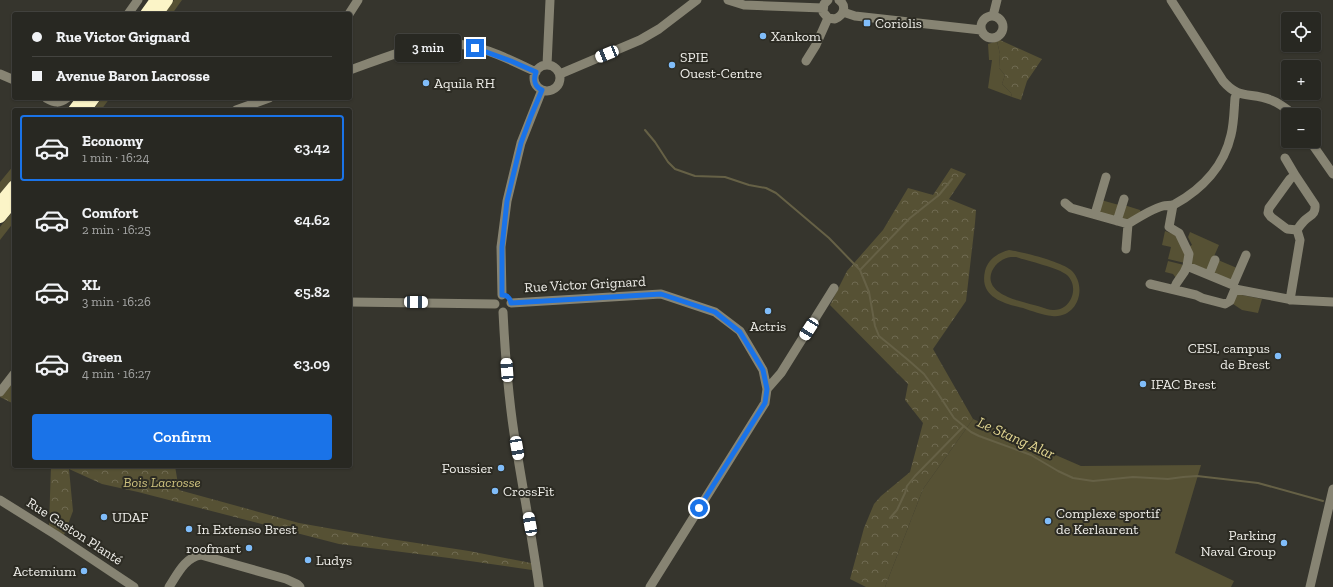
<!DOCTYPE html>
<html lang="en">
<head>
<meta charset="utf-8">
<style>
  body { margin:0; font-family:"Zilla Slab",serif; background:#30302a; color:#f1f3f6; height:100vh; display:flex; flex-direction:column; font-size:15px; white-space:nowrap }
  * { box-sizing:border-box; margin:0 }
  p { font-size:13px; color:#a5a6a5 }
  .icon { flex:none; width:22px; height:22px; fill:none; stroke:currentColor; stroke-width:2; stroke-linecap:round; stroke-linejoin:round }
  .map { position:relative; flex:1; overflow:hidden }
  .sheet { position:absolute; left:12px; top:108px; width:340px; height:360px; display:flex; flex-direction:column; background:#282822; border-radius:4px; box-shadow:0 1px 3px #0004,0 0 0 1px #444440 }
  .sheet>* { flex:none }
  .hud { position:absolute; left:12px; top:12px; width:340px; height:88px; border-radius:4px; box-shadow:0 1px 3px #0004,0 0 0 1px #444440; display:grid; align-content:center; height:88px; padding:0 20px; background:#282822 }
  .fabs { position:absolute; left:1281px; top:12px; display:grid; gap:8px }
  .fabs a { display:grid; place-items:center; width:40px; height:40px; border-radius:4px; background:#282822; box-shadow:0 1px 3px #0004,0 0 0 1px #444440; font-size:20px }
  .end { position:absolute; width:18px; height:18px; margin:-9px; border:5px solid #1a73e8; background:#fff; box-shadow:0 0 0 2px #fff }
  .from { border-radius:50% }
  .bubble { position:absolute; height:28px; border-radius:4px; background:#282822; box-shadow:0 1px 3px #0004,0 0 0 1px #444440; font-size:13px; font-weight:600; line-height:28px; text-align:center }
  .car { position:absolute; width:12px; height:24px; margin:-12px -6px; border-radius:5px; box-shadow:0 0 3px 1px #0007; background:linear-gradient(#fff 24%,#345 0 40%,#fff 0 76%,#345 0 86%,#fff 0) }
  .hud b { display:flex; align-items:center; gap:14px; height:38px; font-size:15px }
  .hud b+b { border-top:1px solid #444440 }
  .hud i { width:10px; height:10px; background:#f1f3f6 }
  ul { padding:7px 0 0; list-style:none }
  li { display:flex; align-items:center; gap:12px; height:66px; margin:0 8px 6px; padding:0 12px; border:2px solid transparent; border-radius:4px }
  li div { flex:1 }
  li b { display:block; font-size:15px }
  li em { font-style:normal; font-weight:600 }
  li.selected { border-color:#1a73e8 }
  li>.icon { width:36px; height:36px; stroke-width:1.5 }
  .button { display:flex; gap:8px; margin-top:auto; padding:8px 20px }
  .button a { flex:1; height:46px; border-radius:4px; background:#1a73e8; color:#fff; font-size:16px; font-weight:600; line-height:46px; text-align:center }
  .map>svg:first-child { display:block }
</style>
</head>
<body>
<div class="map">
<svg width="1333" height="587" viewBox="0 0 1333 587">
  <defs>
    <pattern id="forest-crowns" width="20" height="18" patternUnits="userSpaceOnUse"><rect width="20" height="18" fill="#565134"/><path d="M2 6a3 3 0 1 1 6 0M12 15a3 3 0 1 1 6 0" fill="none" stroke="#6f6a51"/></pattern>
  </defs>
  <rect width="100%" height="100%" fill="#36352d"/>
  <path fill="#565134" fill-rule="evenodd" d="M174,0H182L172,14H163Z
    M997,41L1000,54L999,68L1005,75L1002,84L1011,93L1012,97L988,88L992,60H989L988,44Z
    M102,98H110L101,110H93Z
    M14,165V177L0,194V182Z
    M1101,200L1119,205L1115,216L1101,214L1099,210Z
    M1124,205L1140,210L1141,213L1127,221L1122,220Z
    M14,210V222L0,240V227Z
    M1165,231L1176,235L1186,255L1185,263L1168,259L1171,247L1162,245Z
    M1190,232L1219,245L1208,270L1192,265L1188,247L1192,245L1188,237Z
    M1009,250C1023,252 1063,262 1072,271C1088,288 1077,319 1052,316C1042,315 1032,311 1023,308C1003,303 979,297 985,271C988,259 998,253 1009,250ZM1011,257H1016C1028,261 1059,268 1067,275C1080,287 1071,311 1053,310C1049,310 1045,308 1041,307C1025,302 982,296 992,271C996,263 1003,258 1011,257Z
    M1218,260L1237,268L1232,280L1214,274Z
    M1168,261L1184,265L1176,278L1173,274L1165,272Z
    M1237,294L1262,299L1258,313L1242,310L1233,304Z
    M973,419L1081,466L1201,465L1175,553L1234,581L1231,587H885L923,489Z"/>
  <path fill="url(#forest-crowns)" d="M1000,40L1042,59L1027,81L1021,100L1012,97L1011,93L1002,84L1005,75L999,68L1000,54L997,41Z
    M951,168L966,174L949,199L976,210L975,223L966,301L933,349L973,419L923,489L885,587H866L850,579L864,528L874,504L881,496L910,472L923,423L905,400L908,384L830,305L847,271L883,230L908,188L933,195Z
    M14,379V404L0,397Z
    M51,466H175L179,490L299,523L384,538L469,551L531,563L532,570L449,558L339,544L138,492L102,484L69,469L73,511L64,535L49,526Z"/>
  <g fill="none" stroke-linecap="round" stroke-linejoin="round">
    <path stroke="#666146" stroke-width="2" d="M645,130L655,142L668,162L675,169L695,176L725,177L749,185L766,188L776,193L829,238L860,270L869,292L875,326L879,336L907,359L924,374L937,392L954,418L971,432L979,436L1031,455L1058,471L1073,478L1093,481L1133,477L1168,479L1183,477L1197,476L1258,483L1323,501
      M860,270L910,218L939,195L952,179
      M890,518L897,510L905,493L907,486L915,476L964,426"/>
    <path stroke="#878473" stroke-width="9" d="M728,0L744,5L823,8
      M828,0L824,4L823,12L828,18L835,19C844,15 847,6 839,0
      M1171,0L1223,81C1239,100 1250,92 1271,100C1280,103 1287,109 1294,115
      M843,12L855,16L981,30
      M128,14L138,0
      M349,14L358,0
      M981 27a11 11 0 1 1 22 0a11 11 0 1 1-22 0Z
      M993,16L997,0
      M806,61L816,45L828,18
      M534 78a13 13 0 1 1 26 0a13 13 0 1 1-26 0Z
      M547,65L550,0
      M350,70C387,57 425,39 465,45C487,48 515,62 536,72
      M0,74L14,80
      M560,74L640,40L659,29L697,0
      M46,98C55,103 59,104 67,98
      M236,110L269,98
      M1310,141L1333,174
      M1285,158L1295,175
      M1065,203L1071,208L1128,224C1136,219 1155,208 1163,206C1167,205 1171,206 1175,204C1202,189 1224,166 1231,135C1234,123 1234,110 1235,98L1237,93
      M1173,205L1169,227L1179,233L1189,254L1187,266L1233,285L1235,289L1293,300L1333,302
      M1095,214L1106,177
      M1117,221L1124,199
      M1126,249L1128,224
      M1209,275L1215,260
      M1150,284L1196,295L1202,298L1225,304L1230,301L1235,289
      M1233,285L1246,255
      M1174,289C1177,278 1183,278 1187,266
      M502,295L501,247L507,201L521,143L542,90
      M1290,300L1300,240L1297,230C1299,227 1301,224 1304,221C1310,215 1316,215 1315,205L1295,175L1290,179L1269,208L1268,213L1271,217L1287,229L1297,230
      M350,302L495,304
      M511,303L661,294L715,312L740,331L763,370L767,389L765,403L650,587
      M503,312C505,352 508,393 514,433C522,485 532,536 539,587
      M767,389L781,373L834,288
      M0,392L14,374
      M0,500L56,535L134,587
      M169,587C177,575 185,557 201,555L286,579L297,584L300,587
      M1310,587L1333,489"/>
    <path stroke="#fbf4c7" stroke-width="12" d="M146,14L156,0
      M157,14L167,0
      M74,110L83,98
      M85,110L94,98
      M0,203L14,186
      M0,217L14,200"/>
  </g>
  <g fill="none" stroke-linecap="round" stroke-linejoin="round">
    <path stroke="#1a73e8" stroke-width="5" d="M475,48L511,61L536,72C533,80 535,87 542,90L531,116L521,143L507,201L502,247V295C507,295 510,298 511,303L661,294L715,312L740,332L763,370L767,389L765,403L699,508"/>
  </g>
  <g fill="#80bdfa" stroke="#2c2b23" stroke-width="1.5">
    <rect x="863" y="19" width="8" height="8" rx="2"/>
    <circle cx="763" cy="36" r="4"/>
    <circle cx="672" cy="65" r="4"/>
    <circle cx="426" cy="83" r="4"/>
    <circle cx="768" cy="311" r="4"/>
    <circle cx="1278" cy="356" r="4"/>
    <circle cx="1143" cy="384" r="4"/>
    <circle cx="501" cy="468" r="4"/>
    <circle cx="495" cy="491" r="4"/>
    <circle cx="104" cy="517" r="4"/>
    <circle cx="1048" cy="521" r="4"/>
    <circle cx="189" cy="529" r="4"/>
    <circle cx="1284" cy="543" r="4"/>
    <circle cx="249" cy="548" r="4"/>
    <circle cx="308" cy="560" r="4"/>
    <circle cx="84" cy="571" r="4"/>
  </g>
  <g text-anchor="middle" stroke-width="4" stroke-linejoin="round" paint-order="stroke">
    <g font-size="14" fill="#efeee9" stroke="#2c2b23" text-anchor="start">
      <text x="875" y="28">Coriolis</text>
      <text x="771" y="41">Xankom</text>
      <text x="680" y="62">SPIE<tspan x="680" dy="16">Ouest-Centre</tspan></text>
      <text x="434" y="88">Aquila RH</text>
      <text x="768" y="331" text-anchor="middle">Actris</text>
      <text x="1270" y="353" text-anchor="end">CESI, campus<tspan x="1270" dy="16">de Brest</tspan></text>
      <text x="1151" y="389">IFAC Brest</text>
      <text x="493" y="473" text-anchor="end">Foussier</text>
      <text x="503" y="496">CrossFit</text>
      <text x="1056" y="518">Complexe sportif<tspan x="1056" dy="16">de Kerlaurent</tspan></text>
      <text x="112" y="522">UDAF</text>
      <text x="197" y="534">In Extenso Brest</text>
      <text x="1276" y="540" text-anchor="end">Parking<tspan x="1276" dy="16">Naval Group</tspan></text>
      <text x="241" y="553" text-anchor="end">roofmart</text>
      <text x="316" y="565">Ludys</text>
      <text x="76" y="576" text-anchor="end">Actemium</text>
    </g>
    <g font-size="14" fill="#efeee9" stroke="#2c2b23">
      <text transform="translate(585 284) rotate(-3)" y="5">Rue Victor Grignard</text>
      <text transform="translate(75 531) rotate(33)" y="5">Rue Gaston Planté</text>
    </g>
    <g font-size="14" font-style="italic" fill="#cdc17e" stroke="#2c2b23">
      <text x="162" y="487">Bois Lacrosse</text>
    </g>
    <g font-size="15" font-style="italic" fill="#e1d591" stroke="#2c2b23">
      <text transform="translate(1016 438) rotate(24)" y="5">Le Stang Alar</text>
    </g>
  </g>
</svg>
<div class="fabs">
<a><svg class="icon" aria-label="locate" viewBox="0 0 24 24"><circle cx="12" cy="12" r="6"/><path d="M12 2v4M12 18v4M2 12h4M18 12h4"/></svg></a>
<a>+</a>
<a>−</a>
</div>
<i class="end from" style="left:699px;top:508px"></i>
<i class="end" style="left:475px;top:48px"></i>
<div class="bubble" style="left:395px;top:34px;width:66px">3 min</div>
<i class="car" style="left:607px;top:54px;rotate:248deg"></i>
<i class="car" style="left:416px;top:302px;rotate:91deg"></i>
<i class="car" style="left:809px;top:329px;rotate:213deg"></i>
<i class="car" style="left:507px;top:370px;rotate:356deg"></i>
<i class="car" style="left:517px;top:448px;rotate:170deg"></i>
<i class="car" style="left:530px;top:524px;rotate:350deg"></i>
<div class="hud">
<b><i class="from"></i>Rue Victor Grignard</b>
<b><i></i>Avenue Baron Lacrosse</b>
</div>
<section class="sheet">
<ul>
<li class="selected"><svg class="icon" aria-label="car" viewBox="0 0 24 24"><path d="M5 17H2v-5l4-1 3-4h7l3 4 3 1v5h-3M9 17h6M6 11h13"/><circle cx="7" cy="17" r="2"/><circle cx="17" cy="17" r="2"/></svg><div><b>Economy</b><p>1 min · 16:24</p></div><em>€3.42</em></li>
<li><svg class="icon" aria-label="car" viewBox="0 0 24 24"><path d="M5 17H2v-5l4-1 3-4h7l3 4 3 1v5h-3M9 17h6M6 11h13"/><circle cx="7" cy="17" r="2"/><circle cx="17" cy="17" r="2"/></svg><div><b>Comfort</b><p>2 min · 16:25</p></div><em>€4.62</em></li>
<li><svg class="icon" aria-label="car" viewBox="0 0 24 24"><path d="M5 17H2v-5l4-1 3-4h7l3 4 3 1v5h-3M9 17h6M6 11h13"/><circle cx="7" cy="17" r="2"/><circle cx="17" cy="17" r="2"/></svg><div><b>XL</b><p>3 min · 16:26</p></div><em>€5.82</em></li>
<li><svg class="icon" aria-label="car" viewBox="0 0 24 24"><path d="M5 17H2v-5l4-1 3-4h7l3 4 3 1v5h-3M9 17h6M6 11h13"/><circle cx="7" cy="17" r="2"/><circle cx="17" cy="17" r="2"/></svg><div><b>Green</b><p>4 min · 16:27</p></div><em>€3.09</em></li>
</ul>
<div class="button"><a>Confirm</a></div>
</section>
</div>
</body>
</html>
